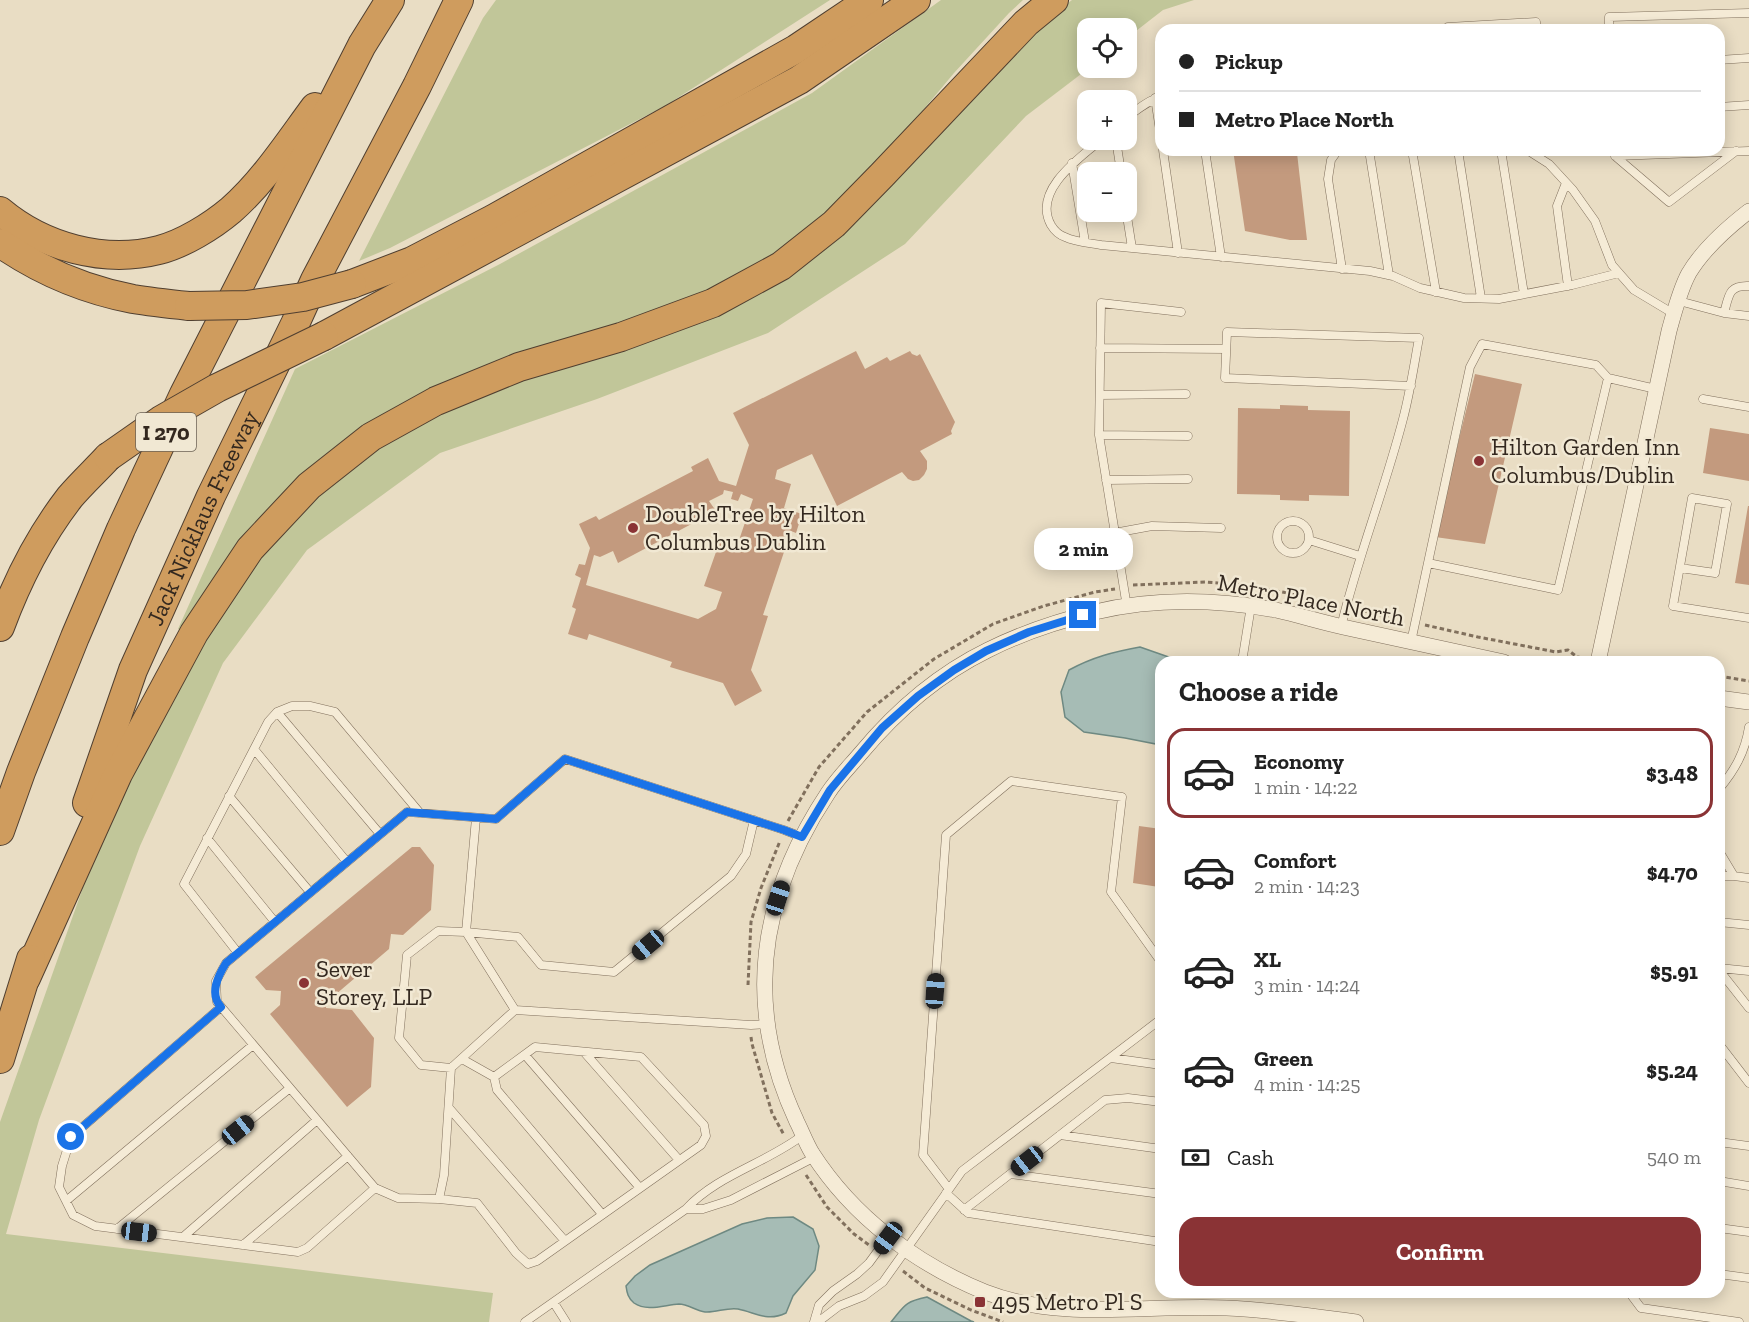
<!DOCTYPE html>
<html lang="en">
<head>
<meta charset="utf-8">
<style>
  body { margin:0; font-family:"Zilla Slab",serif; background:#f2f2f2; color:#222; height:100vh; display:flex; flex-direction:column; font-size:22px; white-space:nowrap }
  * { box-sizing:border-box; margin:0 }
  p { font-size:20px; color:#767676 }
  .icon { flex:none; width:33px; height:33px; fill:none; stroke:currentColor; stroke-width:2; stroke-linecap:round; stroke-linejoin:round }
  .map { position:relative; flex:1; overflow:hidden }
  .panel { position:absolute; left:1155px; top:656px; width:570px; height:642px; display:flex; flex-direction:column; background:#fff; border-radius:18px; box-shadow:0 3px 15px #0003 }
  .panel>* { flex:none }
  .guide { position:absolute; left:1155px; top:24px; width:570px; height:132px; border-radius:18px; box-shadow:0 3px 15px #0003; display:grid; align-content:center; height:132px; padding:0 24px; background:#fff }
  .buttons { position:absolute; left:1077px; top:18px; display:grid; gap:12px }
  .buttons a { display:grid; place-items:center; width:60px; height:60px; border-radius:12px; background:#fff; box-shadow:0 3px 15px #0003; font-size:30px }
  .end { position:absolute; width:27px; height:27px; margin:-14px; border:8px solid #1a73e8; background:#fff; box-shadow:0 0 0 3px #fff }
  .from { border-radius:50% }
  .bubble { position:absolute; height:42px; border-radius:18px; background:#fff; box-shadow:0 3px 15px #0003; font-size:20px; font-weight:800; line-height:42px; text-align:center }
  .car { position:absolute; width:18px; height:36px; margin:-18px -9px; border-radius:8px; box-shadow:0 0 4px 2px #0007; background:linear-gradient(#222 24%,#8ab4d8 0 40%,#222 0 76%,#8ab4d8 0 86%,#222 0) }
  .guide b { display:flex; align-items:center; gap:21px; height:57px; font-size:22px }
  .guide b+b { border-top:2px solid #e0e0e0 }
  .guide i { width:15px; height:15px; background:#222 }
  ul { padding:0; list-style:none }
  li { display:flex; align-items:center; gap:18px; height:90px; margin:0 12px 9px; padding:0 12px; border:3px solid transparent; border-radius:18px }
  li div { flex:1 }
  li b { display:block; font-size:22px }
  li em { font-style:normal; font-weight:800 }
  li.on { border-color:#8a3335 }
  li>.icon { width:54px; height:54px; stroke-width:1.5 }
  h2 { padding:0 24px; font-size:27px; line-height:72px }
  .pay { display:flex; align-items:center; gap:15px; height:66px; padding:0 24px; font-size:22px }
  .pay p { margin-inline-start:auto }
  .primary-button { display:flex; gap:12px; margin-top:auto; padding:12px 24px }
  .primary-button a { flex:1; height:69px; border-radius:18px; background:#8a3335; color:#fff; font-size:24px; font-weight:800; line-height:69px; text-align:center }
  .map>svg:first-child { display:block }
</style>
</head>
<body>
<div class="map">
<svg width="1749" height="1322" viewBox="0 0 1749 1322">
  <rect width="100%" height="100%" fill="#e9ddc4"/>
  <path fill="#c1c699" d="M496,0H830L665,106L390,248L359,261L483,18Z
    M941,0H1023L1009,13L954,73L853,194L769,258L693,298L408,403L183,632L178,629L295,369L500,264L812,93Z
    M1072,0H1194L1163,10L1127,38L1126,28H1088V68H1089L1026,116L905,244L768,333L597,399L440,453L307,550L223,663L140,846L39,1120L6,1234L493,1293L489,1322H0V1122L98,845L192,656L279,533L327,484L405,429L480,395L768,282L1043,22Z"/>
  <path fill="#a6bcb5" stroke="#6e8982" stroke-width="1.5" d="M1140,647L1180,661L1161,662V745L1125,738L1084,732L1065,717L1061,692L1069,670C1093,657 1113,652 1140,647Z
    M793,1217L813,1229L819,1246L815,1270L793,1296L786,1313C767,1322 757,1313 738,1309C727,1307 716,1313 705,1312C696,1311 688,1304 679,1304C664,1305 647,1312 634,1303C628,1298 627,1293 626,1286L635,1276L650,1265L742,1224L767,1218Z
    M927,1297L971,1321L974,1322H891C905,1305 904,1302 927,1297Z"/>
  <path fill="#c39a7e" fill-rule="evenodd" d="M1233,150H1302L1297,153L1307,240H1290L1245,231Z
    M856,351L865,369L887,357L890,361L910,351L912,354L917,356L920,354L955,422L951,431L952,434L920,451L927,461V469L924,475L919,480L913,481L908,479L902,472L837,506L812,454L777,470L775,479L791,484L784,508L802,514L796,533L791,531L763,615L768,616L751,670L762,691L735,706L723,683L670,667L672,662L589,634L587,640L568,634L576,609L572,607L581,578L575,575L579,564L585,565L590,548L579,524L596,516L599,520L693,471L691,467L708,458L719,481L736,486L749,445L733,413ZM724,490L733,492L731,499L738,501L741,494L753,499L736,549L717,542L714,551L716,552L704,586L722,592L716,609L698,619L586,585L594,555L600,557L613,551L618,563L716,511L709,501L723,494Z
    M1475,374L1522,384L1485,544L1435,537Z
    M1280,405L1308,406V410L1350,411L1349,496L1309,495V501L1280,500V495L1237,494L1238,408L1280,409Z
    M1710,428L1749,434V481L1703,473Z
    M1748,506H1749V585L1735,583Z
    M1139,826L1161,829V889L1159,887L1133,883Z
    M412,847H420L434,865L431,910L403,935L391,934L389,949L335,995H327L326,1008L352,1010L374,1038L371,1087L347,1107L270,1014L280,1005L281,991L266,990L255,977Z"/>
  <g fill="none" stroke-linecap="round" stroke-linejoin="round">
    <defs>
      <path id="service" d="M1448,30V27L1536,22V30
        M1609,30V17L1749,13
        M1719,60L1749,58
        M1155,98L1161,137
        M1719,107L1749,105
        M1126,118C1137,110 1148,100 1161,97
        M1101,140C1079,158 1032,191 1051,225C1054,230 1059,235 1065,237C1075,242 1090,243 1101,245L1370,271L1393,276L1420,288L1464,298L1499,299L1572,285L1619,273
        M1116,140L1121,172
        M1163,150L1178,253
        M1205,150L1221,257
        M1338,150L1331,160L1328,179L1342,269
        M1369,150L1389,275
        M1412,150L1436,292
        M1458,150L1481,298
        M1501,150L1524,294
        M1527,150L1549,164L1573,190L1595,221L1612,265L1619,273L1634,290L1674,314
        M1615,150V156L1749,151
        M1615,156L1669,202L1736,151
        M1072,163L1085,242
        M1566,183L1557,206L1568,286
        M1126,210L1132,248
        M1679,301L1724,313L1749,316
        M1724,313C1729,296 1728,285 1749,286
        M1100,348L1226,349
        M1100,395L1186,394
        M1703,399L1749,407
        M1099,435L1188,436
        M1106,480L1188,479
        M1277 537a16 16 0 1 1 32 0a16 16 0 1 1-32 0Z
        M1114,533L1152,526L1221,528
        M1309,540L1360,556
        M1428,563L1558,590L1608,378
        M1680,568L1715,573L1727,504L1692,498L1673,606L1749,618
        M1127,607L1099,435L1101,303L1181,312
        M1341,627C1358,556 1385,489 1403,419C1410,393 1414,365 1419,338L1227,332L1225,378L1411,386
        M1411,642L1470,367L1482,344L1596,365L1608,378L1656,389
        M1242,662L1251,606
        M277,712L380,834
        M254,749L347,862
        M1719,789C1735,770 1745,752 1749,727
        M229,796L310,892
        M476,818L466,932L515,1010L451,1068L444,1175L439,1199L398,1198L375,1188L217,1002L216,981L226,963L407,812L496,819L565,759L784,830L802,837
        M207,838L275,922
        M1719,851L1734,876L1749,878
        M1719,876H1734
        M1719,922L1749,925
        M238,953L184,884L268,722L277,712L292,706H310L335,712L420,813
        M1719,968L1749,971
        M1719,970L1749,1008
        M221,1007L71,1137L62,1166L59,1187L73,1215L95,1226L298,1252L307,1248L375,1188
        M515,1010L751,1025L767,1024
        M1719,1044L1749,1083
        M584,1052L679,1160
        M525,1055L640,1188
        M1111,1058L1161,1065
        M451,1068L421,1065L399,1038L407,955L438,931L466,932L518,937L541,965L614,972L731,876L746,854L754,820
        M494,1077L497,1090L602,1214
        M449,1108L565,1241
        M803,1135C767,1163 717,1175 686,1209H703L731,1200L815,1157
        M1060,1135L1161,1149
        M1719,1142L1749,1146
        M1010,1174L1161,1194
        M1719,1181L1749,1186
        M949,1189L923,1155L946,835L1011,781L1122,797L1111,892L1161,962
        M946,1193L968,1213L1161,1242
        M439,1199L477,1203L516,1253L528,1264L537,1261L701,1145L706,1136L704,1125L641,1057L535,1047L494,1077L462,1059
        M66,1201L253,1045
        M964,1210L1105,1100L1128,1098L1161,1102
        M1719,1228L1749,1232
        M117,1229L290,1088
        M183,1237L317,1120
        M243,1245L348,1156
        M1719,1274L1749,1278
        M1629,1292L1641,1308L1739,1322
        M554,1303L566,1322
        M525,1322L686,1209
        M814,1322L819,1305L833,1291L857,1274L869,1263L888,1237
        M818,1322L839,1306L864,1296L883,1282L962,1171L1161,1019"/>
      <path id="minor" d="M1598,662L1669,331C1674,313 1680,289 1689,273C1704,248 1727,228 1749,211
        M1719,698L1749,702
        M1356,1322C1313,1316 1270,1310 1227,1308C1147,1304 1062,1322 985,1292C916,1264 853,1217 812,1153C806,1143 802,1132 797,1122C743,1007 759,897 828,793C837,779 850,766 861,753C896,711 939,674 988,650C1022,633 1058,621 1095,612C1154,598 1216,599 1276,610C1298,615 1321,622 1343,627C1397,639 1451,650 1504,662"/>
      <g id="motorway">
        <path d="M0,211C43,247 104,264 159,250C183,244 212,226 231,210C264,181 289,142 315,107"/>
        <path d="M0,243C39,270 86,290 133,299C151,302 170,304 189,306"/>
        <path d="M352,284L412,261L493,219L796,49L869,0"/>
        <path d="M324,336L799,80L916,0"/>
        <path d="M0,627C17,581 39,537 70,497C82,483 96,470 108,457"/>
        <path id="s1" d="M87,803L133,670L211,496L295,324L315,280L417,86L459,0"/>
        <path d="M0,831L21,772L75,637L121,529L184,394L362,45L390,0"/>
        <path d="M26,978L118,774L194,633L250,549L309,486L371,437L436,401L519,367L621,337L713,303L781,266L834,224L882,175L1026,23L1054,0"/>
        <path d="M0,1059L31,959"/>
      </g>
    </defs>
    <use href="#service" stroke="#81705d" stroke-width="9"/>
    <use href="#minor" stroke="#81705d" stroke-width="16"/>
    <use href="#motorway" stroke="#503f30" stroke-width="30"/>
    <path stroke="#81705d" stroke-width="3" stroke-dasharray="4.5 3" stroke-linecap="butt" d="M1133,585L1205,582L1243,585L1288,593L1337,605
      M1355,609L1404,620
      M1425,625L1478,637L1556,652L1568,650L1577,657L1584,658
      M1619,662L1621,660L1625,662
      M1719,676L1749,681
      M788,821L819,767L867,712L934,659L993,624L1044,606L1095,592L1115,589
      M748,985L751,922L761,888L780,841
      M751,1037L752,1044L772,1113L784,1135
      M806,1175L827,1207L854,1234L869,1245
      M903,1271L925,1288L971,1310L1003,1322"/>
    <use href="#service" stroke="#f5ebd6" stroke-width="8"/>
    <use href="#minor" stroke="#f5ebd6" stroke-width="15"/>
    <use href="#motorway" stroke="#cf9c5e" stroke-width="28"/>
    <defs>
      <path id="motorway-bridge" d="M189,306L247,305L303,297L352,284
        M108,457L161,420L217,388L324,336"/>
    </defs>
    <use href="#motorway-bridge" stroke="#503f30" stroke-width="30" stroke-linecap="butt"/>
    <use href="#motorway-bridge" stroke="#cf9c5e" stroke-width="28"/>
  </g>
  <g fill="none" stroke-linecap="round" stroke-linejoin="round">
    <path stroke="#1a73e8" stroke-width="8" d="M71,1137L221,1007C209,994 218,976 226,963L407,812L496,819L565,759L784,830L802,837L830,790L882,728L918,696L954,670L986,651L1029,632L1083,615"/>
  </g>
  <g fill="#8a3335" stroke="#f1e8d3" stroke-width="2">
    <circle cx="1479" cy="461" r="6"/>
    <circle cx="633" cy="528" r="6"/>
    <circle cx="304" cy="983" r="6"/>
    <rect x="974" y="1296" width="12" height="12" rx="3"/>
  </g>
  <g text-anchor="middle" stroke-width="5" stroke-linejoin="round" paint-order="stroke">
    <rect fill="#f1e8d3" stroke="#6c6255" stroke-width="1.5" x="136" y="413" width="60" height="38" rx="4.5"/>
    <g font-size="22" font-weight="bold" fill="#33281f">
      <text x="166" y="440">I 270</text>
    </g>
    <g font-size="24" fill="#33281f" stroke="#f1e8d3" text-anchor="start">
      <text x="1491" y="455">Hilton Garden Inn<tspan x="1491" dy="28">Columbus/Dublin</tspan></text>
      <text x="645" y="522">DoubleTree by Hilton<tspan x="645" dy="28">Columbus Dublin</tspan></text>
      <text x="316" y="977">Sever<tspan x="316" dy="28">Storey, LLP</tspan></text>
      <text x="992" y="1310">495 Metro Pl S</text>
    </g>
    <g font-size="24" fill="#33281f" stroke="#f1e8d3">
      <text dy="8" stroke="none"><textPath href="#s1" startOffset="308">Jack Nicklaus Freeway</textPath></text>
      <text transform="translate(1311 600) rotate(11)" y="8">Metro Place North</text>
    </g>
  </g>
</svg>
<div class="buttons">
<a><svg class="icon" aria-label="locate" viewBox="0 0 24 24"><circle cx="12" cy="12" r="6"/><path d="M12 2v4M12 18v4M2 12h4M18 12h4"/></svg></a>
<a>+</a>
<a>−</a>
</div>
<i class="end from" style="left:71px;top:1137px"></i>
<i class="end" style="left:1083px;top:615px"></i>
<div class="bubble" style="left:1034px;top:528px;width:99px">2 min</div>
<i class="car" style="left:778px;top:898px;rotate:18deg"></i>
<i class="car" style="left:648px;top:945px;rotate:230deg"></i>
<i class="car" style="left:935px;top:991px;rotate:4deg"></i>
<i class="car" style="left:238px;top:1130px;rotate:51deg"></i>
<i class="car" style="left:1027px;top:1161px;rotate:232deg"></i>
<i class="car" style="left:139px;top:1232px;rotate:97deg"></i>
<i class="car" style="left:888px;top:1238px;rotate:217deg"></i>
<div class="guide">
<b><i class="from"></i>Pickup</b>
<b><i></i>Metro Place North</b>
</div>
<section class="panel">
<h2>Choose a ride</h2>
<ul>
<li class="on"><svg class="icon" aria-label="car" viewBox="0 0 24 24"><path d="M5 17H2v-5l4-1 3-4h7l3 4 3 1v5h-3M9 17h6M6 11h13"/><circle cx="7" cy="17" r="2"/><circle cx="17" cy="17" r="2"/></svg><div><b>Economy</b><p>1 min · 14:22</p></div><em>$3.48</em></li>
<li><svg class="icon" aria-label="car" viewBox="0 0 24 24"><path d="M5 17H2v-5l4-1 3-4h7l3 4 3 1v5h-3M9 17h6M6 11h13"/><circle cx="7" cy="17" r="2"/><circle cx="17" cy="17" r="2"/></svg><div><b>Comfort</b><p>2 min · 14:23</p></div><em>$4.70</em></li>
<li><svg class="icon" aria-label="car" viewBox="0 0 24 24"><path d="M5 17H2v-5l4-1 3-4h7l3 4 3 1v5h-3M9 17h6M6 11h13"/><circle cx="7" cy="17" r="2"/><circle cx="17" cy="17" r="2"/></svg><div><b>XL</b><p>3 min · 14:24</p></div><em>$5.91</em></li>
<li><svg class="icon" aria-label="car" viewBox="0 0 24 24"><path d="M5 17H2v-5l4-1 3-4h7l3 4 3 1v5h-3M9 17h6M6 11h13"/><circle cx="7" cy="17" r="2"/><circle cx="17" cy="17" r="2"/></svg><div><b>Green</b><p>4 min · 14:25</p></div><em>$5.24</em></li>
</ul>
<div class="pay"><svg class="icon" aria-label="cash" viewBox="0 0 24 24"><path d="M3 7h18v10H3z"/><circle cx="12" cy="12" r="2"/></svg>Cash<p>540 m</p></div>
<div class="primary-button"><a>Confirm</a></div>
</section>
</div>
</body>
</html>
